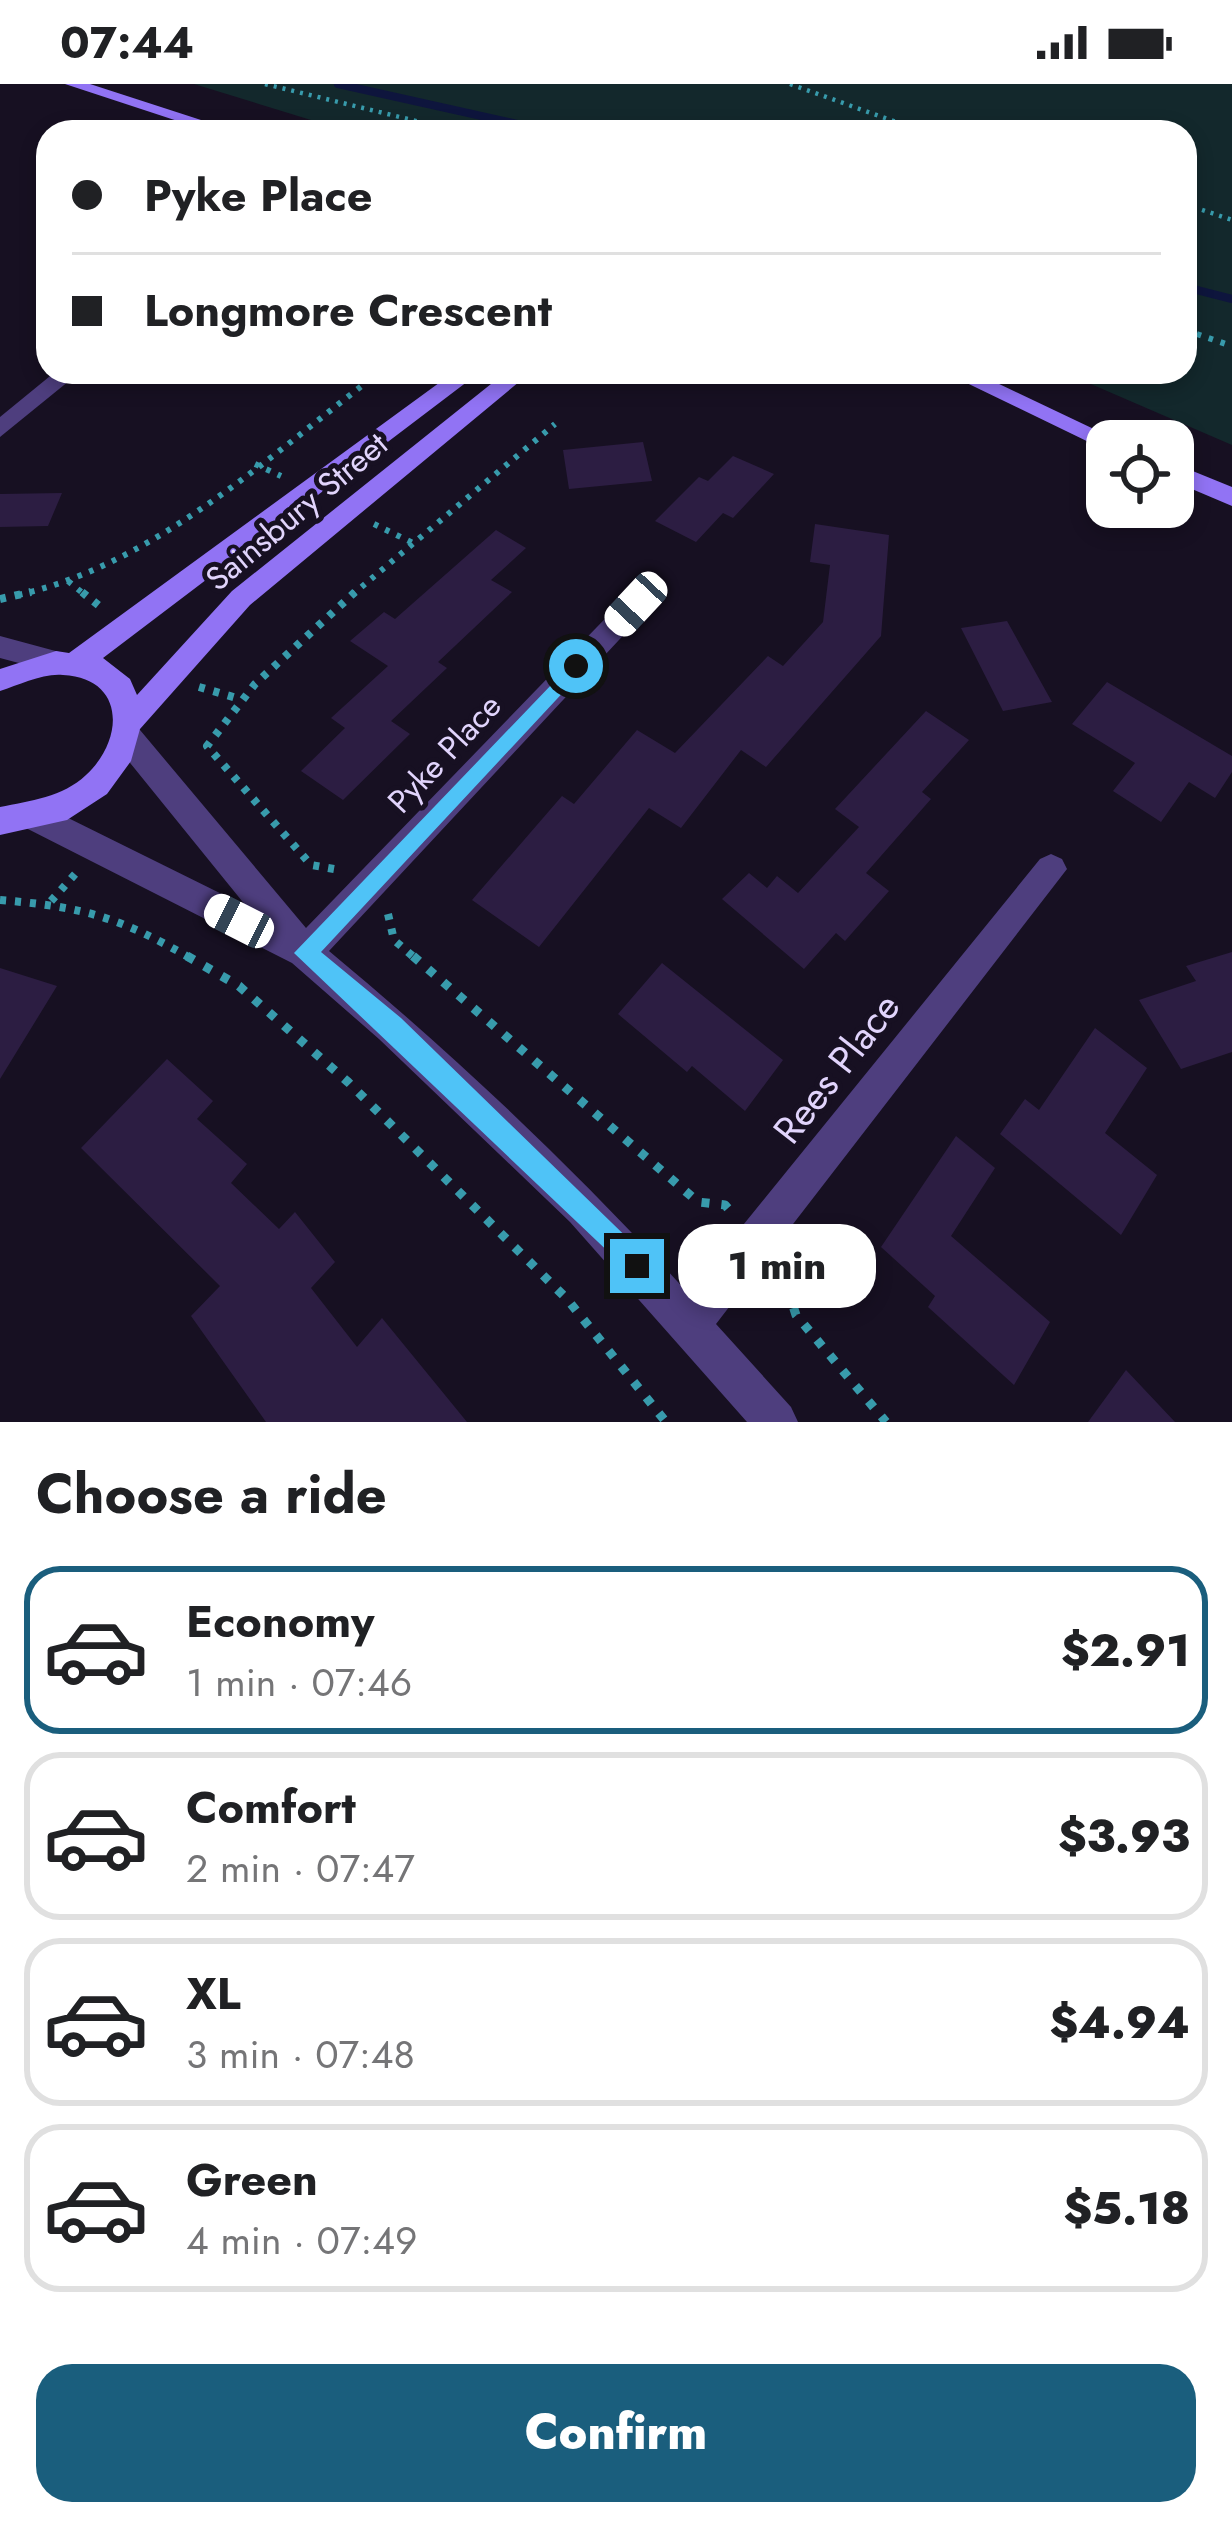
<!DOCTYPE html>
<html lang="en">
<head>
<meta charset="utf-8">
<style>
  body { margin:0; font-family:Jost,sans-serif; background:#f2f2f2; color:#202124; height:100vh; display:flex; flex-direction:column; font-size:45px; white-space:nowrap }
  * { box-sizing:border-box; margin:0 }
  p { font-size:39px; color:#757577 }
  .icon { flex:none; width:66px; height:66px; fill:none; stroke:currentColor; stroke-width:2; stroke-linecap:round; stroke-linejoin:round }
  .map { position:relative; height:1338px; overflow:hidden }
  .drawer { display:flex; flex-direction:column; background:#fff; flex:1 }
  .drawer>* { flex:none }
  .top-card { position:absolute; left:36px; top:36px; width:1161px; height:264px; border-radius:36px; box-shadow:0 6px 18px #0003; display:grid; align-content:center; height:264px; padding:0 36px; background:#fff }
  .fabs { position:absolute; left:1086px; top:336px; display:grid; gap:24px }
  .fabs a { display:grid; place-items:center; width:108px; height:108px; border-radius:24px; background:#fff; box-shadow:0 6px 18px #0003; font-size:60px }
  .end { position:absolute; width:54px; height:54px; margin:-27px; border:15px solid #4fc3f7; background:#111; box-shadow:0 0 0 6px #111 }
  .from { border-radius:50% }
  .bubble { position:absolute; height:84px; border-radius:36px; background:#fff; box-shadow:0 6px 18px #0003; font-size:39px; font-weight:800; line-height:84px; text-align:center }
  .car { position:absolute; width:36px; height:72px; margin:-36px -18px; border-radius:15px; box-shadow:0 0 9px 3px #0007; background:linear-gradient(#fff 24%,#345 0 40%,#fff 0 76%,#345 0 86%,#fff 0) }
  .top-card b { display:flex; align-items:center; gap:42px; height:114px; font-size:45px }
  .top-card b+b { border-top:3px solid #e0e0e0 }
  .top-card i { width:30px; height:30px; background:#202124 }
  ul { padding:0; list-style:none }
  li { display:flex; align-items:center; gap:36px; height:168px; margin:0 24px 18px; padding:0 12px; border:6px solid #e0e0e0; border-radius:36px }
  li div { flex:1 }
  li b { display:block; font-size:45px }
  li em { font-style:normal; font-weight:800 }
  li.current { border-color:#1a5e7d }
  li>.icon { width:108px; height:108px; stroke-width:1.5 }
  h2 { padding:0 36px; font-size:54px; line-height:144px }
  .button { display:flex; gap:24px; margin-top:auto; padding:24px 36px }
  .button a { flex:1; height:138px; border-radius:36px; background:#1a5e7d; color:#fff; font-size:48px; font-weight:800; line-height:138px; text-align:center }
  .status { display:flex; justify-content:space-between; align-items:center; height:84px; padding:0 60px; background:#fff; direction:ltr }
  .status svg { height:33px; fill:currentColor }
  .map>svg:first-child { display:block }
</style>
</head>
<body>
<div class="status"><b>07:44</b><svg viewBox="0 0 49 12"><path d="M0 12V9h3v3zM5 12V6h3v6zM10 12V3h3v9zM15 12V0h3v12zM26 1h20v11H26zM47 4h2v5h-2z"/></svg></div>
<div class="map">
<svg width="1232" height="1338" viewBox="0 0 1232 1338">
  <rect width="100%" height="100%" fill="#171022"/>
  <path fill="#13282c" d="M194,0H1232V361L1063,288H1185V48H350Z"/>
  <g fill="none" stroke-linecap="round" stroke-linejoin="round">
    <path stroke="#0e153d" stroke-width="8" d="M338,0L553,48
      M1185,203L1232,215"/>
  </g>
  <path fill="#2c1d42" d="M643,358L652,397L569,405L563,366Z
    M733,372L774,390L733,434L723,429L696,458L655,437L699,393L708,397Z
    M62,409L48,442L0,443V410Z
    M815,440L889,451L881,552L766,683L741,666L681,744L649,724L539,863L472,816L562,712L574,720L637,646L675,669L768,572L783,582L823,538L830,481L810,478Z
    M496,446L526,464L491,496L512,508L438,578L447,584L391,637L410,650L343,716L301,687L345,644L331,634L388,582L350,557L384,528L395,535Z
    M1007,537L1052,618L1003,627L961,544Z
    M1107,598L1232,672V688L1215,714L1189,698L1161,738L1113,707L1135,679L1072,640Z
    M926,627L969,656L922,708L931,715L866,789L889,807L845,857L836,849L804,885L722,815L749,789L767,804L777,792L798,809L859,743L835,725Z
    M1232,868V968L1181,985L1139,916L1196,897L1186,882Z
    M662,879L783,976L745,1027L692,982L687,988L618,930Z
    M0,884L57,902L0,995Z
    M1095,944L1147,984L1105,1049L1157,1091L1121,1151L1000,1050L1025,1015L1039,1026Z
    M167,975L213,1017L197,1035L247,1080L231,1099L279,1145L295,1128L335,1178L311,1204L357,1263L382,1234L467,1338H266L191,1232L220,1202L81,1064Z
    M956,1052L995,1084L951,1152L1050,1238L1014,1301L928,1223L935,1212L881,1163Z
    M1126,1286L1175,1338H1088Z"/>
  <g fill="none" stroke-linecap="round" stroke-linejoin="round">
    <path stroke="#389bac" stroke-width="4.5" stroke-dasharray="3 6" stroke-linecap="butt" d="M265,0L461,48
      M790,0L924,48
      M1185,120L1232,136"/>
    <path stroke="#389bac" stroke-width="6" stroke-dasharray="4.5 8" stroke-linecap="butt" d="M1185,246L1232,262
      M255,380L281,392
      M374,440L413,459
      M68,497L85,511
      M18,511C156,480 270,371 380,288
      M352,511L555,340"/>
    <path stroke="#389bac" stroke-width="8" stroke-dasharray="6 9" stroke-linecap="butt" d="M82,508L103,525
      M0,515L31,508
      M199,603L240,615
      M334,785L311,781L207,662L255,600L355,508
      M0,816C84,823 119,833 192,875
      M51,817L77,788
      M388,830L394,856L416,875"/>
    <path stroke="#389bac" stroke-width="9" stroke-dasharray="8 12" stroke-linecap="butt" d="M187,872L239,902L348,998L567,1215L666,1338
      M413,872L698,1118L725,1121L732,1129
      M781,1186L796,1231L886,1338"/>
    <path fill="#4e3e7e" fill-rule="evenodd" d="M55,288H80L0,353V333Z
      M636,510L646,513L649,520L646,527L329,867C457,973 577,1087 688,1209L1040,775L1051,770L1062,775L1067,785L716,1240L791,1323L798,1338H747L570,1138L379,955L292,879L24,743L19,733L24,723L35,719L46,723L246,822L118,664L114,655L118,646H140L306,844L626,513Z
      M0,552L74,572L78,580L64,591L0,574Z"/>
    <path fill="#9173f4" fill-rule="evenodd" d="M65,0H90L238,48H211Z
      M454,288H480L103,574L130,595L137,611L232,507L506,288H531L250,521L140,645L131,677L107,710L67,736L0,751V723C30,717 63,713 86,691C125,655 125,594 63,591C43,589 19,601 0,607V585L56,567L69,569Z
      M944,288H974L1119,357H1107V365L1099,363Z
      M1173,379L1232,403V422L1173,397Z"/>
  </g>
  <path fill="#4fc3f7" d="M576,575L583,577V587L321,868L401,934L646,1172L650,1182L637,1195L294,869Z"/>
  <g text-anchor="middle" stroke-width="10" stroke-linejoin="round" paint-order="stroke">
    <g font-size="33" fill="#e1d4fc" stroke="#171022">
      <text transform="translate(296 427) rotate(-40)" y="12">Sainsbury Street</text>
      <text transform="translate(444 669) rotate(-47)" y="12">Pyke Place</text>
    </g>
    <g font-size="39" fill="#e1d4fc" stroke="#171022">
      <text transform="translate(836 984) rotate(-52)" y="14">Rees Place</text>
    </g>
  </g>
</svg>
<div class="fabs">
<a><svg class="icon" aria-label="locate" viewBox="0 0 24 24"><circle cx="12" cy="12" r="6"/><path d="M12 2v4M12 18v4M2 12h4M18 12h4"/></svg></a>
</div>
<i class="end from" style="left:576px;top:582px"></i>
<i class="end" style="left:637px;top:1182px"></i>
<div class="bubble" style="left:678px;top:1140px;width:198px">1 min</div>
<i class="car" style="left:636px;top:520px;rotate:223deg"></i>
<i class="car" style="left:239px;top:837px;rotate:297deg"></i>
<div class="top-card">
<b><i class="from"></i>Pyke Place</b>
<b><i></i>Longmore Crescent</b>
</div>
</div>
<section class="drawer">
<h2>Choose a ride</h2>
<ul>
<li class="current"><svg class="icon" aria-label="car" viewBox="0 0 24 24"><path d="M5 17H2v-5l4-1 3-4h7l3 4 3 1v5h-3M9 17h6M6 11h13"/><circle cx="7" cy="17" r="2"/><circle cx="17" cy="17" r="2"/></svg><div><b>Economy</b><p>1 min · 07:46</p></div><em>$2.91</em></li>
<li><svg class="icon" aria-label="car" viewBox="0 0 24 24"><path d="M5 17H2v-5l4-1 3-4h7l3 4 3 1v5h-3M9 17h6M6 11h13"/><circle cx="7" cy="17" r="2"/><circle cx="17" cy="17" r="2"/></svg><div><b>Comfort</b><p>2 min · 07:47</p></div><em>$3.93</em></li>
<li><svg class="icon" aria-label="car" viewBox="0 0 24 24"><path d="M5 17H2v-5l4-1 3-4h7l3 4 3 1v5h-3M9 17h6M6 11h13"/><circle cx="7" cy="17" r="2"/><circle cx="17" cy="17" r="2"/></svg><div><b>XL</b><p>3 min · 07:48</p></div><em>$4.94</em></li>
<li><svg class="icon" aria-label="car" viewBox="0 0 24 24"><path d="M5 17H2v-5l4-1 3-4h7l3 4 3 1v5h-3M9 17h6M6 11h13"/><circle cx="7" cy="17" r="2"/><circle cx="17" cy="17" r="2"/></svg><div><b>Green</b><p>4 min · 07:49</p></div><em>$5.18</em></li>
</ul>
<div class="button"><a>Confirm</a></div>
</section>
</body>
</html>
